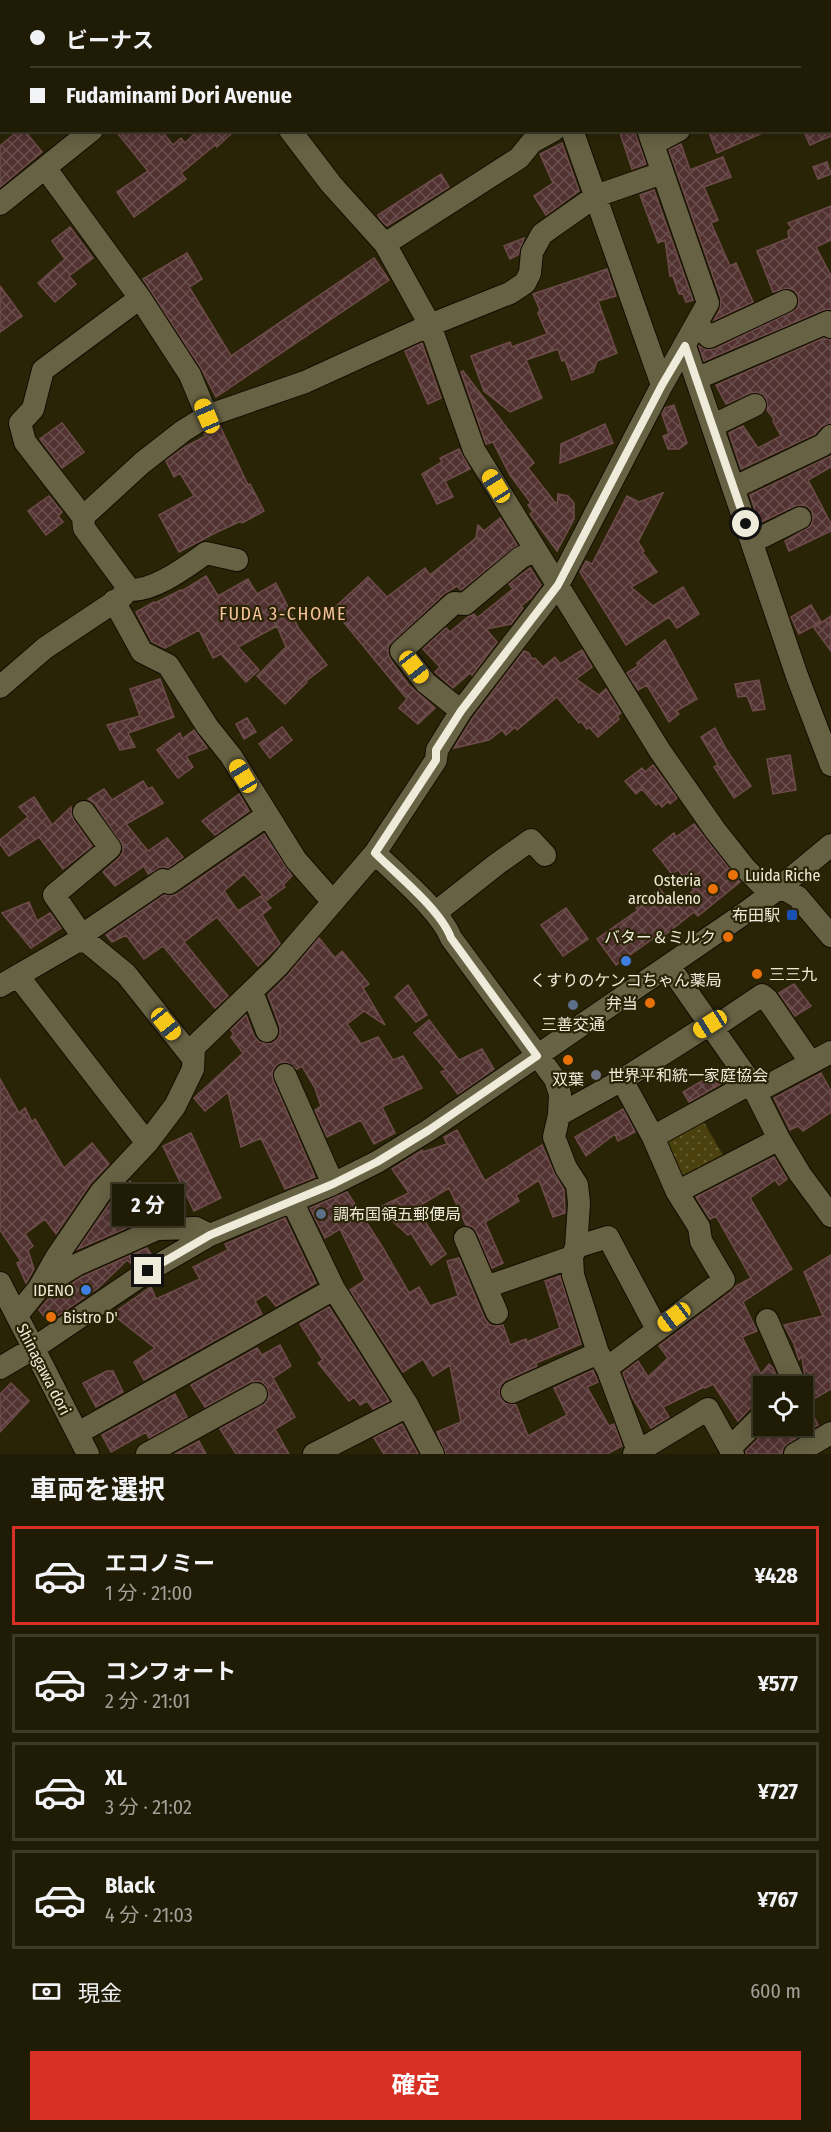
<!DOCTYPE html>
<html lang="ja">
<head>
<meta charset="utf-8">
<style>
  body { margin:0; font-family:"Fira Sans Condensed","Noto Sans JP",sans-serif; background:#2d2813; color:#f1f3f6; height:100vh; display:flex; flex-direction:column; font-size:22px; white-space:nowrap }
  * { box-sizing:border-box; margin:0 }
  p { font-size:20px; color:#a2a19a }
  .icon { flex:none; width:33px; height:33px; fill:none; stroke:currentColor; stroke-width:2; stroke-linecap:round; stroke-linejoin:round }
  .map { position:relative; height:1454px; overflow:hidden }
  .side { display:flex; flex-direction:column; background:#201b05; flex:1 }
  .side>* { flex:none }
  .banner { position:absolute; left:0px; top:0px; width:831px; height:132px; box-shadow:0 3px 15px #0003,0 0 0 2px #3d3927; display:grid; align-content:center; height:132px; padding:0 30px; background:#201b05 }
  .buttons { position:absolute; left:753px; top:1376px; display:grid; gap:12px }
  .buttons a { display:grid; place-items:center; width:60px; height:60px; border-radius:0px; background:#201b05; box-shadow:0 3px 15px #0003,0 0 0 2px #3d3927; font-size:30px }
  .end { position:absolute; width:27px; height:27px; margin:-14px; border:8px solid #eeebda; background:#111; box-shadow:0 0 0 3px #111 }
  .from { border-radius:50% }
  .bubble { position:absolute; height:42px; border-radius:0px; background:#201b05; box-shadow:0 3px 15px #0003,0 0 0 2px #3d3927; font-size:20px; font-weight:700; line-height:42px; text-align:center }
  .car { position:absolute; width:18px; height:36px; margin:-18px -9px; border-radius:8px; box-shadow:0 0 4px 2px #0007; background:linear-gradient(#f5c518 24%,#345 0 40%,#f5c518 0 76%,#345 0 86%,#f5c518 0) }
  .banner b { display:flex; align-items:center; gap:21px; height:57px; font-size:22px }
  .banner b+b { border-top:2px solid #3d3927 }
  .banner i { width:15px; height:15px; background:#f1f3f6 }
  ul { padding:0; list-style:none }
  li { display:flex; align-items:center; gap:18px; height:99px; margin:0 12px 9px; padding:0 18px; border:3px solid #3d3927; border-radius:0px }
  li div { flex:1 }
  li b { display:block; font-size:22px }
  li em { font-style:normal; font-weight:700 }
  li.current { border-color:#d93025 }
  li>.icon { width:54px; height:54px; stroke-width:1.5 }
  h2 { padding:0 30px; font-size:27px; line-height:72px }
  .pay { display:flex; align-items:center; gap:15px; height:66px; padding:0 30px; font-size:22px }
  .pay p { margin-inline-start:auto }
  .cta { display:flex; gap:12px; margin-top:auto; padding:12px 30px }
  .cta a { flex:1; height:69px; border-radius:0px; background:#d93025; color:#fff; font-size:24px; font-weight:700; line-height:69px; text-align:center }
  .map>svg:first-child { display:block }
</style>
</head>
<body>
<div class="map">
<svg width="831" height="1454" viewBox="0 0 831 1454">
  <defs>
    <pattern id="green-dots" width="8" height="8" patternUnits="userSpaceOnUse" patternTransform="scale(1.5)"><rect width="8" height="8" fill="#4a410e"/><path d="M2 2h.1M6 6h.1" fill="none" stroke="#645d30" stroke-width="1.8" stroke-linecap="round"/></pattern>
    <pattern id="building-cross-hatch" width="8" height="8" patternUnits="userSpaceOnUse" patternTransform="scale(1.5)"><rect width="8" height="8" fill="#513231"/><path d="M0 0l8 8M0 8l8-8" fill="none" stroke="#6a504e"/></pattern>
  </defs>
  <rect width="100%" height="100%" fill="#2a2407"/>
  <path fill="url(#green-dots)" d="M702,1119L724,1157L685,1179L663,1138Z"/>
  <path fill="url(#building-cross-hatch)" stroke="#6e4c4b" stroke-width="1.5" d="M19,130H24L42,152L0,187V146Z
    M115,130H161L173,145L181,138L185,143L198,130H235L217,147L215,145L181,173L186,179L134,217L117,192L148,171Z
    M619,130H634L646,164L632,169Z
    M708,130H767V131L717,153Z
    M803,130H831V136L810,145Z
    M562,143L579,191L546,215L534,196L553,183L540,154Z
    M681,144L690,170L723,157L731,177L704,187L718,220L711,223L730,266L736,263L753,302L714,320L720,309L721,299L669,150Z
    M827,162L831,174L818,179L813,167Z
    M441,174L449,187L387,226L380,219L378,215Z
    M654,190L693,300L686,302L683,294H679L673,276H670L665,240L658,243L640,195Z
    M831,206V240L816,247L831,276V309L823,310L704,361L699,346L707,350L715,349L797,309L799,302L798,295L794,290L787,288L773,292L757,251L789,238L788,231L792,228L788,223Z
    M70,227L93,258L69,276L76,284L55,302L38,283L65,259L52,241Z
    M524,238L518,255L510,259L504,246Z
    M187,253L202,279L189,287L231,356L374,258L389,280L216,397L201,368L143,279Z
    M607,269L616,296L598,301L617,353L597,361L593,372L572,380L565,360L562,361L558,349L526,360L542,398L510,412L484,391L471,356L510,342L512,347L547,334L538,313L540,310L533,294Z
    M0,286L22,316L0,332Z
    M824,338L831,340V423L821,427L815,434L741,469L729,433L743,426L758,448L781,436L773,421L774,419L767,410V400L763,394L757,392L750,393L726,404L716,385Z
    M422,343L441,398L428,404L405,351Z
    M463,371L534,463L528,468L557,505L558,494L568,496L574,503V519L557,551L530,514L533,512L528,505L531,503L510,475L493,442L486,444L461,372Z
    M674,405L687,443L679,449H668L663,436L669,434L662,414L665,408Z
    M62,423L84,452L62,468L40,439Z
    M605,424L613,443L560,463L561,444Z
    M220,426L248,485L250,484L264,511L242,523L241,521L215,533L179,552L159,515L194,496L180,473L174,477L166,461L185,447L206,436L204,434Z
    M459,449L470,469L445,481L453,497L437,504L422,474L442,462L440,458Z
    M831,456V467L808,480L831,524V531L789,551L785,541L811,526L813,518L812,511L807,506L801,505L795,506L759,523L750,495Z
    M663,493L638,542L644,551L642,552L657,572L631,587L653,606L683,587L699,614L677,628L669,617L626,645L580,572L586,561L592,564L627,496L639,502Z
    M49,496L62,512L58,516L63,522L46,535L28,511Z
    M500,518L517,545L461,590L457,586L445,593L388,646V653L390,659L409,685L435,708L418,724L399,708L407,699L333,609L368,577L387,597L425,568L430,575L476,538L478,525L484,531Z
    M530,568L541,585L531,598L521,606L523,608L511,624L486,629L497,642L472,675L470,673L453,688L435,672L440,667L423,649L446,628L450,632L468,617L474,614L477,618L513,589L509,584Z
    M206,576L218,596L248,579L257,594L276,583L299,629L327,665L306,681L307,682L285,704L257,676L286,647L277,626L238,647L259,670L246,682L221,654L213,658L199,630L165,648L152,642L136,612L154,602L155,603L181,590L182,591Z
    M811,605L821,622L799,634L791,617Z
    M831,616V651L814,628Z
    M665,640L697,699L676,711L679,714L669,722L647,685L638,690L627,673L638,666L637,663Z
    M582,650L592,667L576,679L599,695L606,689L621,713L617,716L619,719L598,737L589,727L587,729L581,721L579,723L557,697L517,730L515,727L506,735L502,730L489,740L454,748L472,719L524,651L529,653L532,659L535,658L543,667L555,657L560,664Z
    M160,679L174,717L128,733L135,747L120,750L107,725L140,716L130,689Z
    M759,680L765,709L753,711L747,696L738,697L735,684Z
    M247,718L256,732L244,739L236,724Z
    M282,727L292,740L270,758L259,744Z
    M715,728L726,749L751,786L734,798L714,767L718,765L701,737Z
    M194,730L207,748L186,756L193,767L178,778L157,750L180,733L182,739Z
    M790,755L796,790L773,794L767,759Z
    M653,765L677,798L670,804L668,801L662,807L659,803L656,805L642,789L636,794L625,781L642,768L645,772Z
    M143,781L148,789L152,787L163,803L126,824L148,851L167,838L183,857L168,868L162,867L148,874L144,866L115,886L103,872L119,858L123,852V846L95,804L88,799L104,789L112,800Z
    M239,794L249,811L215,835L202,821Z
    M34,797L52,825L71,807L73,819L92,846L63,869L39,837L9,856L0,844V840L28,817L19,807Z
    M694,824L740,882L698,916L694,912L661,938L658,935L616,965L597,939L638,910L636,908L660,889L674,906L694,890L678,870L672,874L653,850L674,833L676,837Z
    M264,834L292,876L283,885L285,887L267,900L244,874L224,891L238,911L261,896L271,908L262,915L280,944L258,966L217,917L184,942L228,996L215,1008L163,946L144,959L126,935L112,942L106,935L164,895L171,896L177,894Z
    M29,902L37,921L50,913L61,928L31,948L2,913Z
    M566,908L588,939L563,956L541,925Z
    M319,938L335,958L342,951L369,984L363,988L385,1025L364,1011L347,1024L361,1044L378,1037L393,1060L403,1056L422,1088L382,1107L395,1133L374,1144L361,1120L327,1137L315,1110L321,1106L315,1088L302,1066L297,1069L287,1062L279,1063L275,1067L272,1073L273,1080L315,1177L285,1189L261,1138L241,1147L228,1092L205,1111L194,1098L243,1053L231,1037L234,1034L231,1030L246,1015L254,1036L259,1042L271,1044L278,1039L280,1034V1027L268,995L288,975Z
    M794,984L811,1006L795,1016L779,993Z
    M408,985L427,1015L416,1022L395,997Z
    M429,1020L459,1060L482,1049L494,1069L458,1094L441,1072L446,1070L414,1033Z
    M724,1068L731,1078L689,1102L683,1092Z
    M821,1073L831,1091V1112L803,1131L798,1126L790,1130L774,1098Z
    M0,1079L19,1113L25,1108L32,1122L35,1119L64,1168L92,1143L109,1164L90,1184L56,1234L45,1219L25,1234L33,1246L28,1250L34,1269L26,1283L17,1263L21,1261L0,1230Z
    M623,1109L635,1132L618,1141L615,1134L586,1156L575,1137Z
    M457,1130L485,1181L542,1145L554,1173L564,1190L565,1213L553,1217L539,1180L516,1195L519,1201L485,1222L503,1263L492,1268L477,1233L473,1227L466,1225L449,1188L414,1209L422,1217L446,1254L431,1265L411,1233L408,1235L378,1208L409,1193L392,1169L422,1150L423,1152L447,1144L444,1137Z
    M191,1133L221,1198L194,1211L163,1146Z
    M774,1157L787,1179L779,1185L775,1180L750,1198L792,1269L743,1302L757,1331L742,1337L761,1374L769,1364L773,1368L778,1380L777,1386H764V1401L754,1404L738,1421L713,1384L705,1388L704,1387L663,1407L669,1417L651,1428L632,1397L623,1373L638,1361L648,1377L668,1358L659,1346L732,1291L736,1286L751,1278L716,1216L710,1219L696,1197Z
    M130,1181L154,1216L78,1249L112,1200Z
    M347,1192L383,1248L409,1293L419,1287L430,1306L458,1296L447,1261L459,1258L485,1319L490,1325L496,1326L503,1325L510,1345L526,1339L527,1342L560,1328L545,1281L560,1276L581,1344L536,1363L537,1366L506,1380L501,1385L499,1391L500,1397L505,1403L516,1405L528,1436L567,1415L554,1388L593,1370L598,1382L587,1387L609,1426L614,1424L622,1446L607,1454H446L437,1432L461,1422L450,1365L433,1376L423,1359L403,1372L350,1290L365,1280L340,1229L325,1238L310,1208Z
    M285,1218L316,1283L276,1306L266,1294L255,1301L262,1314L144,1380L134,1362L155,1348L112,1314L151,1287L156,1299L200,1279L193,1267L228,1250L225,1244Z
    M147,1248L151,1254L133,1265L127,1260L98,1288L53,1319L44,1316L39,1310L49,1298L82,1277Z
    M831,1255V1389L814,1399L806,1387L802,1356L799,1360L794,1344L784,1325L823,1316L804,1272Z
    M329,1307L389,1401L373,1409L367,1401L360,1405L354,1397L349,1401L318,1363L323,1360L300,1324Z
    M280,1345L291,1366L273,1378L295,1417L275,1429L289,1454H236L220,1429L263,1405L267,1401L269,1395L267,1387L262,1382L257,1381L250,1382L205,1407L191,1385L257,1348L262,1355Z
    M107,1371H113L123,1392L96,1407L83,1383Z
    M11,1383L29,1401L0,1432V1394Z
    M802,1393L818,1425L788,1443L783,1448L782,1454H746V1451L772,1425H802Z
    M175,1394L187,1417L149,1438L146,1432L111,1452L102,1435Z
    M402,1424L418,1454H384L374,1438Z
    M199,1441L206,1454H175Z"/>
  <g fill="none" stroke-linecap="round" stroke-linejoin="round">
    <defs>
      <path id="minor" d="M529,0V2
        M592,0L593,2
        M97,2L99,0
        M193,2L196,0
        M830,57L831,56
        M0,100L2,99
        M290,130L331,184L385,244L430,325L474,450L660,751L715,830L745,868L765,888L786,890L798,897L831,936
        M572,130L662,385
        M653,144L679,130
        M46,169L140,298L190,375L207,416
        M0,204L92,130
        M385,244L519,158L532,142L554,130
        M697,324L709,337L786,301
        M685,346L797,676L831,765
        M696,379L828,322L831,327
        M712,426L755,405
        M733,488L823,445L831,436
        M83,517L25,442L20,423L33,409L43,370L140,298
        M752,542L800,518
        M126,590C152,593 185,568 206,553L237,560
        M114,601L142,652L168,665L207,726L231,756L296,860L333,902
        M0,687L45,648L123,596L126,585L84,528L83,517L142,463L183,431L207,416L305,382L430,325L510,293L525,283L530,273L532,252L542,234L596,196L662,173
        M461,711L426,683L401,651L454,603L465,604L520,558L535,550
        M84,812L110,848L54,895L86,941
        M375,853C397,875 440,910 451,938L555,1079L560,1094L559,1115L554,1137L566,1168L577,1185L579,1203L576,1247L572,1257L573,1275L598,1353L607,1368L638,1451
        M435,913L497,864L531,840L545,855
        M82,935L163,880L169,883L267,815
        M669,966L751,1083L779,1139L800,1174L831,1216
        M18,976L147,1143
        M0,986L76,942L86,941L126,974L192,1057
        M252,992L267,1031
        M713,1028L762,995L767,999L811,1063
        M285,1075L333,1184
        M622,1080L653,1137
        M756,1092L831,1052
        M559,1115L622,1080L710,1024
        M677,1192L779,1139
        M292,1201L334,1289L408,1406L433,1454
        M465,1238L497,1313
        M576,1247L608,1237L657,1329
        M0,1283L88,1454
        M40,1287L76,1265L157,1229L196,1228L210,1235
        M486,1287L572,1257
        M17,1315L39,1288L56,1258L101,1192L147,1143L175,1106L193,1069L194,1047L278,966L375,853L436,760L437,750L461,711L558,585L662,385L708,303L648,130
        M767,1320L794,1382L790,1386
        M0,1368L34,1348L148,1271L210,1235L333,1184L377,1162L429,1130L745,913L779,888L831,845
        M607,1368L724,1280L701,1241L699,1227L677,1192L653,1137L751,1083
        M512,1392L598,1353
        M78,1433L334,1289
        M730,1448L764,1414
        M147,1454L256,1394
        M314,1454L408,1406
        M634,1454L708,1409L733,1454
        M795,1454L831,1433"/>
    </defs>
    <use href="#minor" stroke="#120d00" stroke-width="24"/>
    <use href="#minor" stroke="#686244" stroke-width="22"/>
  </g>
  <g fill="none" stroke-linecap="round" stroke-linejoin="round">
    <path stroke="#eeebda" stroke-width="8" d="M148,1271L210,1235L333,1184L377,1162L429,1130L537,1056L451,938C441,910 397,875 375,853L436,760V750L461,711L558,585L662,385L685,346L746,524"/>
  </g>
  <g fill="#e8710a" stroke="#2a2407" stroke-width="2">
    <circle cx="733" cy="875" r="6"/>
    <circle cx="713" cy="889" r="6"/>
    <circle cx="728" cy="937" r="6"/>
    <circle cx="757" cy="974" r="6"/>
    <circle cx="650" cy="1003" r="6"/>
    <circle cx="568" cy="1060" r="6"/>
    <circle cx="51" cy="1317" r="6"/>
  </g>
  <rect fill="#1a4fb4" stroke="#2a2407" stroke-width="2" x="786" y="909" width="12" height="12" rx="3"/>
  <g fill="#3f7fe0" stroke="#2a2407" stroke-width="2">
    <circle cx="626" cy="961" r="6"/>
    <circle cx="86" cy="1290" r="6"/>
  </g>
  <g fill="#5c6f8a" stroke="#2a2407" stroke-width="2">
    <circle cx="573" cy="1005" r="6"/>
    <circle cx="321" cy="1214" r="6"/>
  </g>
  <circle fill="#6b7280" stroke="#2a2407" stroke-width="2" cx="596" cy="1075" r="6"/>
  <g text-anchor="middle" stroke-width="4.5" stroke-linejoin="round" paint-order="stroke">
    <g font-size="16" fill="#eeebda" stroke="#2a2407" text-anchor="start">
      <text x="745" y="881">Luida Riche</text>
      <text x="701" y="886" text-anchor="end">Osteria<tspan x="701" dy="18">arcobaleno</tspan></text>
      <text x="780" y="921" text-anchor="end">布田駅</text>
      <text x="716" y="943" text-anchor="end">バター＆ミルク</text>
      <text x="769" y="980">三三九</text>
      <text x="626" y="986" text-anchor="middle">くすりのケンコちゃん薬局</text>
      <text x="638" y="1009" text-anchor="end">弁当</text>
      <text x="573" y="1030" text-anchor="middle">三善交通</text>
      <text x="608" y="1081">世界平和統一家庭協会</text>
      <text x="568" y="1085" text-anchor="middle">双葉</text>
      <text x="333" y="1220">調布国領五郵便局</text>
      <text x="74" y="1296" text-anchor="end">IDENO</text>
      <text x="63" y="1323">Bistro D'</text>
    </g>
    <g font-size="16" fill="#eeebda" stroke="#2a2407">
      <text transform="translate(44 1369) rotate(63)" y="6">Shinagawa dori</text>
    </g>
    <g font-size="18" letter-spacing="1.5" fill="#f7c49b" stroke="#2a2407">
      <text x="283" y="620">FUDA 3-CHOME</text>
    </g>
  </g>
</svg>
<div class="buttons">
<a><svg class="icon" aria-label="locate" viewBox="0 0 24 24"><circle cx="12" cy="12" r="6"/><path d="M12 2v4M12 18v4M2 12h4M18 12h4"/></svg></a>
</div>
<i class="end from" style="left:746px;top:524px"></i>
<i class="end" style="left:148px;top:1271px"></i>
<div class="bubble" style="left:112px;top:1184px;width:72px">2 分</div>
<i class="car" style="left:207px;top:416px;rotate:337deg"></i>
<i class="car" style="left:496px;top:486px;rotate:328deg"></i>
<i class="car" style="left:414px;top:667px;rotate:142deg"></i>
<i class="car" style="left:243px;top:776px;rotate:329deg"></i>
<i class="car" style="left:166px;top:1024px;rotate:141deg"></i>
<i class="car" style="left:710px;top:1024px;rotate:238deg"></i>
<i class="car" style="left:674px;top:1317px;rotate:233deg"></i>
<div class="banner">
<b><i class="from"></i>ビーナス</b>
<b><i></i>Fudaminami Dori Avenue</b>
</div>
</div>
<section class="side">
<h2>車両を選択</h2>
<ul>
<li class="current"><svg class="icon" aria-label="car" viewBox="0 0 24 24"><path d="M5 17H2v-5l4-1 3-4h7l3 4 3 1v5h-3M9 17h6M6 11h13"/><circle cx="7" cy="17" r="2"/><circle cx="17" cy="17" r="2"/></svg><div><b>エコノミー</b><p>1 分 · 21:00</p></div><em>¥428</em></li>
<li><svg class="icon" aria-label="car" viewBox="0 0 24 24"><path d="M5 17H2v-5l4-1 3-4h7l3 4 3 1v5h-3M9 17h6M6 11h13"/><circle cx="7" cy="17" r="2"/><circle cx="17" cy="17" r="2"/></svg><div><b>コンフォート</b><p>2 分 · 21:01</p></div><em>¥577</em></li>
<li><svg class="icon" aria-label="car" viewBox="0 0 24 24"><path d="M5 17H2v-5l4-1 3-4h7l3 4 3 1v5h-3M9 17h6M6 11h13"/><circle cx="7" cy="17" r="2"/><circle cx="17" cy="17" r="2"/></svg><div><b>XL</b><p>3 分 · 21:02</p></div><em>¥727</em></li>
<li><svg class="icon" aria-label="car" viewBox="0 0 24 24"><path d="M5 17H2v-5l4-1 3-4h7l3 4 3 1v5h-3M9 17h6M6 11h13"/><circle cx="7" cy="17" r="2"/><circle cx="17" cy="17" r="2"/></svg><div><b>Black</b><p>4 分 · 21:03</p></div><em>¥767</em></li>
</ul>
<div class="pay"><svg class="icon" aria-label="cash" viewBox="0 0 24 24"><path d="M3 7h18v10H3z"/><circle cx="12" cy="12" r="2"/></svg>現金<p>600 m</p></div>
<div class="cta"><a>確定</a></div>
</section>
</body>
</html>
